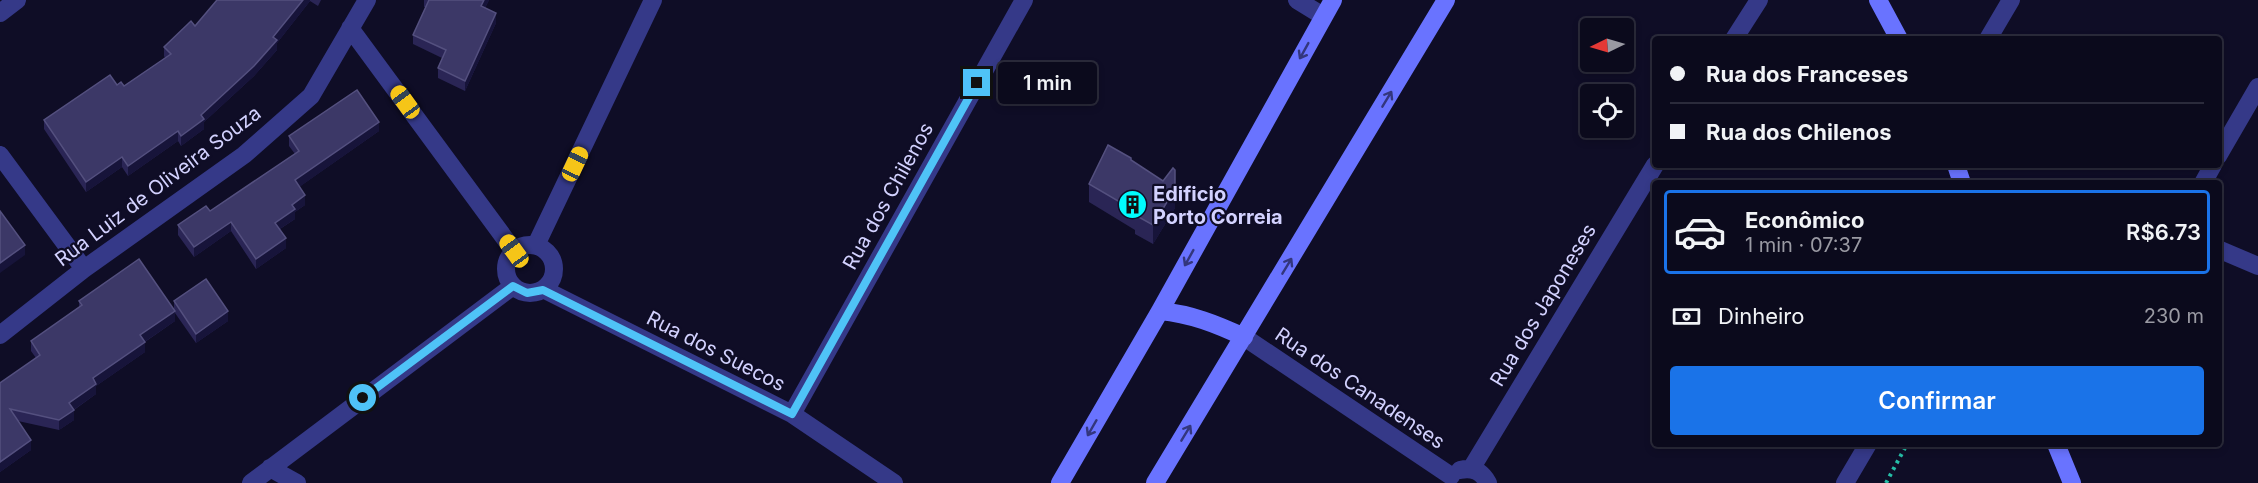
<!DOCTYPE html>
<html lang="pt">
<head>
<meta charset="utf-8">
<style>
  body { margin:0; font-family:Inter,sans-serif; background:#141325; color:#f1f3f6; height:100vh; display:flex; flex-direction:column; font-size:22px; white-space:nowrap }
  * { box-sizing:border-box; margin:0 }
  p { font-size:20px; color:#9a9aa3 }
  .icon { flex:none; width:33px; height:33px; fill:none; stroke:currentColor; stroke-width:2; stroke-linecap:round; stroke-linejoin:round }
  .map { position:relative; flex:1; overflow:hidden }
  .drawer { position:absolute; left:1652px; top:180px; width:570px; height:267px; display:flex; flex-direction:column; background:#0b0a1c; border-radius:6px; box-shadow:0 3px 9px #0003,0 0 0 2px #2b2b3b }
  .drawer>* { flex:none }
  .guide { position:absolute; left:1652px; top:36px; width:570px; height:132px; border-radius:6px; box-shadow:0 3px 9px #0003,0 0 0 2px #2b2b3b; display:grid; align-content:center; height:132px; padding:0 18px; background:#0b0a1c }
  .needle { width:39px; rotate:265deg }
  .tools { position:absolute; left:1580px; top:18px; display:grid; gap:12px }
  .tools a { display:grid; place-items:center; width:54px; height:54px; border-radius:6px; background:#0b0a1c; box-shadow:0 3px 9px #0003,0 0 0 2px #2b2b3b; font-size:30px }
  .end { position:absolute; width:27px; height:27px; margin:-14px; border:8px solid #4fc3f7; background:#111; box-shadow:0 0 0 3px #111 }
  .from { border-radius:50% }
  .bubble { position:absolute; height:42px; border-radius:6px; background:#0b0a1c; box-shadow:0 3px 9px #0003,0 0 0 2px #2b2b3b; font-size:20px; font-weight:600; line-height:42px; text-align:center }
  .car { position:absolute; width:18px; height:36px; margin:-18px -9px; border-radius:8px; box-shadow:0 0 4px 2px #0007; background:linear-gradient(#f5c518 24%,#345 0 40%,#f5c518 0 76%,#345 0 86%,#f5c518 0) }
  .guide b { display:flex; align-items:center; gap:21px; height:57px; font-size:22px }
  .guide b+b { border-top:2px solid #2b2b3b }
  .guide i { width:15px; height:15px; background:#f1f3f6 }
  ul { padding:10px 0 0; list-style:none }
  li { display:flex; align-items:center; gap:18px; height:84px; margin:0 12px 9px; padding:0 6px; border:3px solid #2b2b3b; border-radius:6px }
  li div { flex:1 }
  li b { display:block; font-size:22px }
  li em { font-style:normal; font-weight:600 }
  li.selected { border-color:#1a73e8 }
  li>.icon { width:54px; height:54px; stroke-width:1.5 }
  .pay { display:flex; align-items:center; gap:15px; height:66px; padding:0 18px; font-size:22px }
  .pay p { margin-inline-start:auto }
  .action { display:flex; gap:12px; margin-top:auto; padding:12px 18px }
  .action a { flex:1; height:69px; border-radius:6px; background:#1a73e8; color:#fff; font-size:24px; font-weight:600; line-height:69px; text-align:center }
  .map>svg:first-child { display:block }
</style>
</head>
<body>
<div class="map">
<svg width="2258" height="483" viewBox="0 0 2258 483">
  <rect width="100%" height="100%" fill="#0f0d26"/>
  <g fill="none" stroke-linecap="round" stroke-linejoin="round">
    <path stroke="#26bea7" stroke-width="4" stroke-dasharray="3 4.5" stroke-linecap="butt" d="M1886,483L1907,444"/>
    <path stroke="#353988" stroke-width="18" d="M1297,0L1323,16
      M0,13L17,0
      M350,28L514,251
      M1734,39L1759,0
      M1988,39L2011,0
      M0,155L84,269
      M2218,156L2258,87
      M2203,183L2213,165
      M536,245L653,0
      M506 269a24 24 0 1 1 48 0a24 24 0 1 1-48 0Z
      M2218,249L2258,266
      M543,289L792,414L894,483
      M0,335L84,269L244,155L311,96L367,0
      M1244,337L1451,476
      M792,414L1024,0
      M270,468L297,483
      M1471,469L1655,165
      M1460,470C1473,467 1482,472 1488,483
      M251,483L513,286
      M1845,483L1868,444"/>
    <path stroke="#6973ff" stroke-width="18" d="M1878,0L1899,39
      M1956,165L1962,183
      M1160,311C1191,314 1216,324 1244,337
      M2056,444L2072,483
      M1060,483L1160,311L1333,0
      M1155,483L1446,0"/>
  </g>
  <path fill="#2a2555" d="M217,0H321L318,6L310,1L277,43V50L254,76L204,122V129L181,146L178,141L128,176L122,167L86,192L44,129V120L117,85L124,86L165,58L164,56V47L195,26Z
    M424,0H489L485,8L496,23L465,91L438,78V68L442,58L413,44V35L426,7H424Z
    M379,131L299,187L305,205L295,212V219L280,229L286,248L256,269L231,231L194,257L178,235V225L210,211L295,154L289,146V136Z
    M1131,161L1175,208L1153,244L1135,234V230L1089,202V184Z
    M79,301L174,309V301L228,321L196,343L175,313V321L145,342V352L96,386V394L74,410V420L59,430L18,421L31,450L0,472V383L36,358L31,351V341L79,307Z"/>
  <path fill="#17143a" d="M303,0H310V1L277,43V50L254,76L204,122V129L181,146V136L273,37Z
    M484,0H489L481,16V6Z
    M496,13V23L465,91V81Z
    M379,122V131L295,190V180Z
    M178,131V141L128,176V166Z
    M122,157V167L86,192V182Z
    M1175,189V208L1153,244V225Z
    M305,195V205L295,212V219L275,232V223L292,205Z
    M231,222V231L194,257V247Z
    M286,238V248L256,269V259Z
    M25,245V255L0,273V263Z
    M175,311V321L140,345V335Z
    M228,311V321L196,343V334Z
    M145,342V352L96,386V394L69,413V403L93,378Z
    M74,410V420L59,430V420Z
    M31,440V450L0,472V462Z"/>
  <path fill="#3c3867" stroke="#54507f" stroke-width="1.5" d="M217,0H303L273,37L277,40L254,66L201,115L204,119L181,136L178,131L128,166L122,157L86,182L44,120L110,75L117,85L121,82L124,86L171,54L164,47L191,21L195,26Z
    M429,0H484L481,6L496,13L465,81L438,68L446,50L413,35Z
    M357,90L379,122L295,180L305,195L292,205L295,209L275,223L286,238L256,259L231,222L194,247L178,225L206,206L210,211L299,151L289,136Z
    M1108,145L1131,158V160L1163,181L1173,168L1175,170V189L1153,225L1135,215L1137,212L1089,184Z
    M0,211L25,245L0,263Z
    M139,259L175,311L140,335L145,342L93,378L96,384L69,403L74,410L59,420L10,409L31,440L0,462V383L40,355L31,341L82,305L79,301Z
    M206,279L228,311L196,334L174,301Z"/>
  <defs><path id="oneway-shaft" d="M-6 0H5M1.5-3L5.5 0L1.5 3" fill="none" stroke-width="1.6" stroke-linecap="round" stroke-linejoin="round" transform="scale(1.5)"/></defs>
  <g stroke="#33367d">
    <use href="#oneway-shaft" transform="translate(1304 51) rotate(119)"/>
    <use href="#oneway-shaft" transform="translate(1387 99) rotate(-59)"/>
    <use href="#oneway-shaft" transform="translate(1189 258) rotate(119)"/>
    <use href="#oneway-shaft" transform="translate(1287 266) rotate(-59)"/>
    <use href="#oneway-shaft" transform="translate(1092 428) rotate(120)"/>
    <use href="#oneway-shaft" transform="translate(1186 433) rotate(-59)"/>
  </g>
  <g fill="none" stroke-linecap="round" stroke-linejoin="round">
    <path stroke="#4fc3f7" stroke-width="8" d="M363,398L513,286L527,293L543,290L792,414L977,83"/>
  </g>
  <defs>
    <symbol id="building-disc" viewBox="-11 -11 22 22"><circle r="9.5" fill="#00fbfd" stroke="#0f0d26"/><path d="M-4-6H4V6H1V3H-1V6H-4ZM-2.5-4.3h1.7v1.8h-1.7ZM.8-4.3h1.7v1.8H.8ZM-2.5-1h1.7V.8h-1.7ZM.8-1h1.7V.8H.8Z" fill="#111"/></symbol>
  </defs>
  <g fill-rule="evenodd">
    <use href="#building-disc" x="1116" y="188" width="33" height="33"/>
  </g>
  <g text-anchor="middle" stroke-width="4.5" stroke-linejoin="round" paint-order="stroke">
    <g font-size="20" fill="#d3d2ff" stroke="#0f0d26">
      <text transform="translate(158 186) rotate(-37)" y="7">Rua Luiz de Oliveira Souza</text>
      <text transform="translate(888 196) rotate(-61)" y="7">Rua dos Chilenos</text>
      <text transform="translate(1543 305) rotate(-59)" y="7">Rua dos Japoneses</text>
      <text transform="translate(716 351) rotate(27)" y="7">Rua dos Suecos</text>
      <text transform="translate(1360 388) rotate(34)" y="7">Rua dos Canadenses</text>
    </g>
    <g font-size="20" font-weight="bold" fill="#d3d2ff" stroke="#0f0d26" text-anchor="start">
      <text x="1153" y="201">Edificio<tspan x="1153" dy="23">Porto Correia</tspan></text>
    </g>
  </g>
</svg>
<div class="tools">
<a><svg class="needle" viewBox="-14 -14 28 28"><path d="M0-13l5 13h-10z" fill="#e53935"/><path d="M0 13l5-13h-10z" fill="#9a9aa3"/></svg></a>
<a><svg class="icon" aria-label="locate" viewBox="0 0 24 24"><circle cx="12" cy="12" r="6"/><path d="M12 2v4M12 18v4M2 12h4M18 12h4"/></svg></a>
</div>
<i class="end from" style="left:363px;top:398px"></i>
<i class="end" style="left:977px;top:83px"></i>
<div class="bubble" style="left:998px;top:62px;width:99px">1 min</div>
<i class="car" style="left:405px;top:102px;rotate:324deg"></i>
<i class="car" style="left:575px;top:164px;rotate:25deg"></i>
<i class="car" style="left:514px;top:251px;rotate:324deg"></i>
<div class="guide">
<b><i class="from"></i>Rua dos Franceses</b>
<b><i></i>Rua dos Chilenos</b>
</div>
<section class="drawer">
<ul>
<li class="selected"><svg class="icon" aria-label="car" viewBox="0 0 24 24"><path d="M5 17H2v-5l4-1 3-4h7l3 4 3 1v5h-3M9 17h6M6 11h13"/><circle cx="7" cy="17" r="2"/><circle cx="17" cy="17" r="2"/></svg><div><b>Econômico</b><p>1 min · 07:37</p></div><em>R$6.73</em></li>
</ul>
<div class="pay"><svg class="icon" aria-label="cash" viewBox="0 0 24 24"><path d="M3 7h18v10H3z"/><circle cx="12" cy="12" r="2"/></svg>Dinheiro<p>230 m</p></div>
<div class="action"><a>Confirmar</a></div>
</section>
</div>
</body>
</html>
